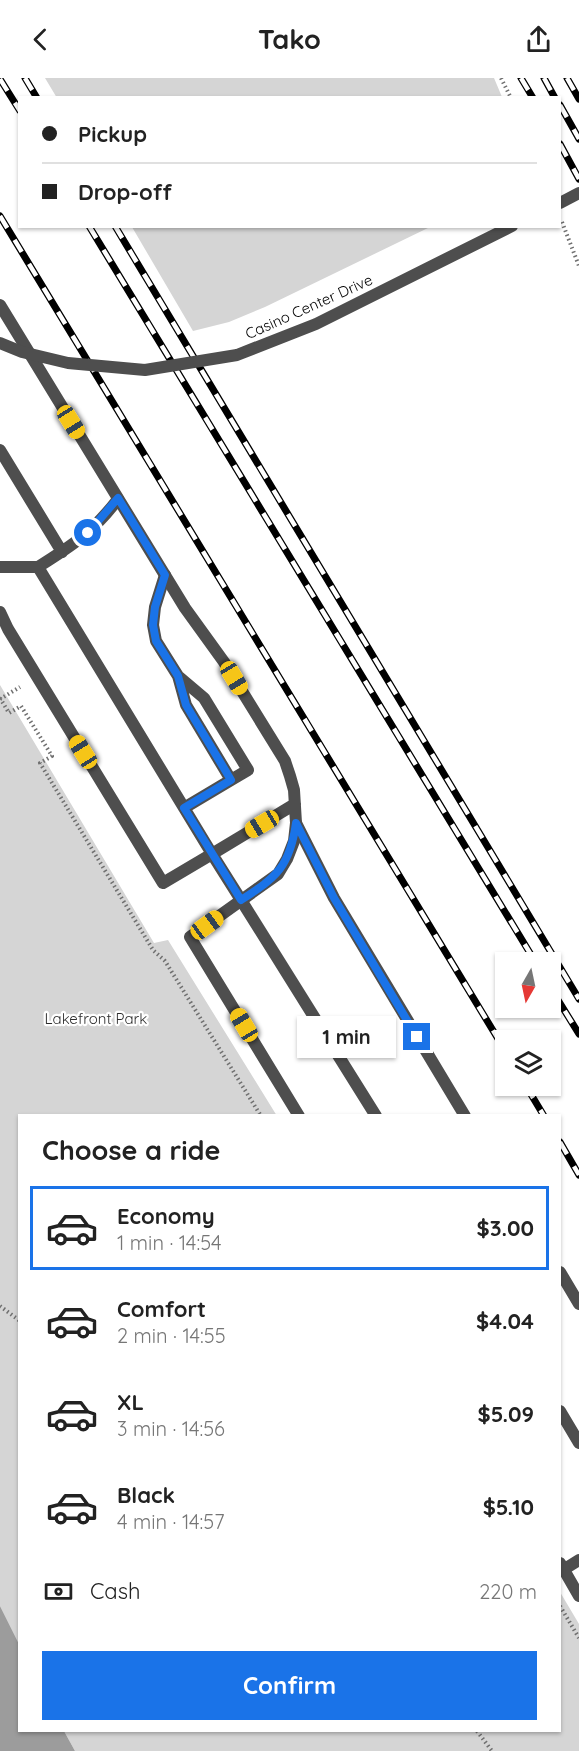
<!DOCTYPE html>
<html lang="en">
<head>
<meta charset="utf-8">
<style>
  body { margin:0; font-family:Quicksand,sans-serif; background:#f6f6f6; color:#222; height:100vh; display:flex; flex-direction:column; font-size:22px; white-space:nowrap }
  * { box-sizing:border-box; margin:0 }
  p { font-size:20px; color:#767676 }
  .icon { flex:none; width:33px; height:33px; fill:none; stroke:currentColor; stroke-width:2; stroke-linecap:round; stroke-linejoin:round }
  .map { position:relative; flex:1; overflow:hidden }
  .sheet { position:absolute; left:18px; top:1036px; width:543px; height:618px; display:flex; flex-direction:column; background:#fff; border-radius:0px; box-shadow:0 2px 4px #0004 }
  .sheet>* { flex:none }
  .top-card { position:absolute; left:18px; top:18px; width:543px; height:132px; border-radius:0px; box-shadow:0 2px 4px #0004; display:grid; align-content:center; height:132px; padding:0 24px; background:#fff }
  .needle { width:39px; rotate:189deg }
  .controls { position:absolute; left:495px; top:874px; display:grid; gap:12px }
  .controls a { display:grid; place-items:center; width:66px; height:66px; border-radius:0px; background:#fff; box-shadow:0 2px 4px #0004; font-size:30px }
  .end { position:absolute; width:27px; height:27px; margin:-14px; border:8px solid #1a73e8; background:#fff; box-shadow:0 0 0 3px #fff }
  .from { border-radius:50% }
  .bubble { position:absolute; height:42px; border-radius:0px; background:#fff; box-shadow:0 2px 4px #0004; font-size:20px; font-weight:700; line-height:42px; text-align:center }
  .car { position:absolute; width:18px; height:36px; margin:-18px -9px; border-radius:8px; box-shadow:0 0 4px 2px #0007; background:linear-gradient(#f5c518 24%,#345 0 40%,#f5c518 0 76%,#345 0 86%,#f5c518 0) }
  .top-card b { display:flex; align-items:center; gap:21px; height:57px; font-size:22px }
  .top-card b+b { border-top:2px solid #e0e0e0 }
  .top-card i { width:15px; height:15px; background:#222 }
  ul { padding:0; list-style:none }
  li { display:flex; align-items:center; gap:18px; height:84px; margin:0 12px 9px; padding:0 12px; border:3px solid transparent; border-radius:0px }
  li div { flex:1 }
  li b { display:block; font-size:22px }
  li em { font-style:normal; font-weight:700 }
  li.selected { border-color:#1a73e8 }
  li>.icon { width:54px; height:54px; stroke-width:1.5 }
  h2 { padding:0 24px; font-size:27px; line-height:72px }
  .pay { display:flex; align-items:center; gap:15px; height:66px; padding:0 24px; font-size:22px }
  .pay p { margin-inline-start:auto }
  .action { display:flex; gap:12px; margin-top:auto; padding:12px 24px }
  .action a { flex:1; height:69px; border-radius:0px; background:#1a73e8; color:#fff; font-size:24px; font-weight:700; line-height:69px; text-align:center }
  header { display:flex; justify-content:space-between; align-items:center; height:78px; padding:0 24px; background:#fff; font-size:27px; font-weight:700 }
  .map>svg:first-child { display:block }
</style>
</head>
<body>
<header><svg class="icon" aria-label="back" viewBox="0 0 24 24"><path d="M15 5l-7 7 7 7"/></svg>Tako<svg class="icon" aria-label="share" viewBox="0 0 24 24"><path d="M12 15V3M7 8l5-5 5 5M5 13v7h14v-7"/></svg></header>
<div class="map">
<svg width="579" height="1673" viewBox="0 0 579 1673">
  <rect width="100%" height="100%" fill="#fff"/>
  <path fill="#d5d5d5" d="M45,0H494L502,19L57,20Z
    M132,149H430L265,229L229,244L193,253Z
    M0,607L154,865L168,862L277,1038H20L19,1566L0,1528Z
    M560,1514L579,1546V1673H75L64,1653H560Z"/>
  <path fill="#9c9c9c" d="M0,1528L19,1566L20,1653H64L75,1673H0Z"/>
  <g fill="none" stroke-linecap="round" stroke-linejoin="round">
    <path stroke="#707070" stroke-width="4" stroke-dasharray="1.5 3" stroke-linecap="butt" d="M501,0L511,20
      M562,144L579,188
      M0,620L9,635L21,628L52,678L40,685L153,872L165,883L261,1038
      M0,621L20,609
      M0,1228L20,1243
      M560,1528L579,1560
      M477,1653L492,1673"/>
    <path stroke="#4e4e4e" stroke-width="12" d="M0,372L62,474
      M0,489H38L212,776L163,805L8,551L0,534
      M38,489C73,467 93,454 118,421
      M165,497L155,529L153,547L156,563L178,598L186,627L231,702L184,730
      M178,598L204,620L248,692L231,702
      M296,745L334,820L465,1038
      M241,822L376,1038
      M560,1194L579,1226
      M560,1333L579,1365
      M563,1492L579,1482"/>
    <path stroke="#4e4e4e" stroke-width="12" d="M0,227L185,530L224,584L285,683L290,698L294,712L296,745L294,763L287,781L278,796L190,859L299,1038
      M241,822L212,776L295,726
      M560,1485L579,1518"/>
    <path stroke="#4e4e4e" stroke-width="12" d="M560,125L579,115"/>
    <defs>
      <path id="rail" d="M25,0L37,20
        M521,0L533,20
        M544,0L555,20
        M567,0L579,21
        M0,1L20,33
        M560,27L579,61
        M560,66L579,101
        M0,138L506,974
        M89,148L536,885
        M115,148L579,921
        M550,909L579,956
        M526,1008L544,1038
        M560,1064L579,1097"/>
    </defs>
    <use href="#rail" stroke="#000" stroke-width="7"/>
    <use href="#rail" stroke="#fff" stroke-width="4.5" stroke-dasharray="14" stroke-linecap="butt"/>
    <path stroke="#4e4e4e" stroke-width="12" d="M0,265L22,274L68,285L145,292L237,277L316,246L512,148"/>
  </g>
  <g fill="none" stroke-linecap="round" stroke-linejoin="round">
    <path stroke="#1a73e8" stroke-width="8" d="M88,455L118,420L165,497L155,529L153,547L156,563L178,598L186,627L231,702L184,730L241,822C277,799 290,788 296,745L334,820L417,959"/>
  </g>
  <g text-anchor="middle" stroke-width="4.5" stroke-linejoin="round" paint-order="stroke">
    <g font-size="15" fill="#000" stroke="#fff">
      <text transform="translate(309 229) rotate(-24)" y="5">Casino Center Drive</text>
    </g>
    <g font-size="15" fill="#2c2c2c" stroke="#fff">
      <text x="96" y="946">Lakefront Park</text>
    </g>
  </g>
</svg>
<div class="controls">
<a><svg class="needle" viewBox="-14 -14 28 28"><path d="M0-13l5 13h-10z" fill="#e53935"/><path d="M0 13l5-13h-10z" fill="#767676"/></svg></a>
<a><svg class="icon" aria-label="layers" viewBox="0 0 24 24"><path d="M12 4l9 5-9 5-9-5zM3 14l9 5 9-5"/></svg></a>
</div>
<i class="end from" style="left:88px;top:455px"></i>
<i class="end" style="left:417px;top:959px"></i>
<div class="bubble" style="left:297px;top:938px;width:99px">1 min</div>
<i class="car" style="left:71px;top:344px;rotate:148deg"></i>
<i class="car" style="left:234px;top:600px;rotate:149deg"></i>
<i class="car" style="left:83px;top:674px;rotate:328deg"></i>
<i class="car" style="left:262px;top:746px;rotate:239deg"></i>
<i class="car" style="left:207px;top:847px;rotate:54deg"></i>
<i class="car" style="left:244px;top:947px;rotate:329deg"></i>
<div class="top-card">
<b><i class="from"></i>Pickup</b>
<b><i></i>Drop-off</b>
</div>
<section class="sheet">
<h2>Choose a ride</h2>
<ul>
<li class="selected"><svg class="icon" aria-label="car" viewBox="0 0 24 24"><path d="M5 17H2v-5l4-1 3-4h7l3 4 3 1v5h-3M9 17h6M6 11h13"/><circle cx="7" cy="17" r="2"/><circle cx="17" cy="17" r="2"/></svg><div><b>Economy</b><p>1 min · 14:54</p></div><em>$3.00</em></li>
<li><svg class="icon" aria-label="car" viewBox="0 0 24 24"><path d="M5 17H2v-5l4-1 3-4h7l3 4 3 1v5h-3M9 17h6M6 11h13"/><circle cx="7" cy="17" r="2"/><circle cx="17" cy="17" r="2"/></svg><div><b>Comfort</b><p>2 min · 14:55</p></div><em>$4.04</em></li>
<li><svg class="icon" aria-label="car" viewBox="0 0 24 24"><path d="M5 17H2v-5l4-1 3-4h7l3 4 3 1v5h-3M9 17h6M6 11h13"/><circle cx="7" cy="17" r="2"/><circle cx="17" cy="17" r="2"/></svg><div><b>XL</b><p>3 min · 14:56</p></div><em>$5.09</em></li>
<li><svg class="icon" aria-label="car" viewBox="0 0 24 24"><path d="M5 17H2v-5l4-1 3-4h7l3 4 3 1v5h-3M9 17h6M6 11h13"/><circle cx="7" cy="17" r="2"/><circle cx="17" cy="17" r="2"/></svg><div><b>Black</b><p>4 min · 14:57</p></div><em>$5.10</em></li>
</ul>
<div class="pay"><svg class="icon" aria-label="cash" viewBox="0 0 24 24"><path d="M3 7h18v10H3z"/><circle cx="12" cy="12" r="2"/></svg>Cash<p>220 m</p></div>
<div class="action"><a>Confirm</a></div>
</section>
</div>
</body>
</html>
